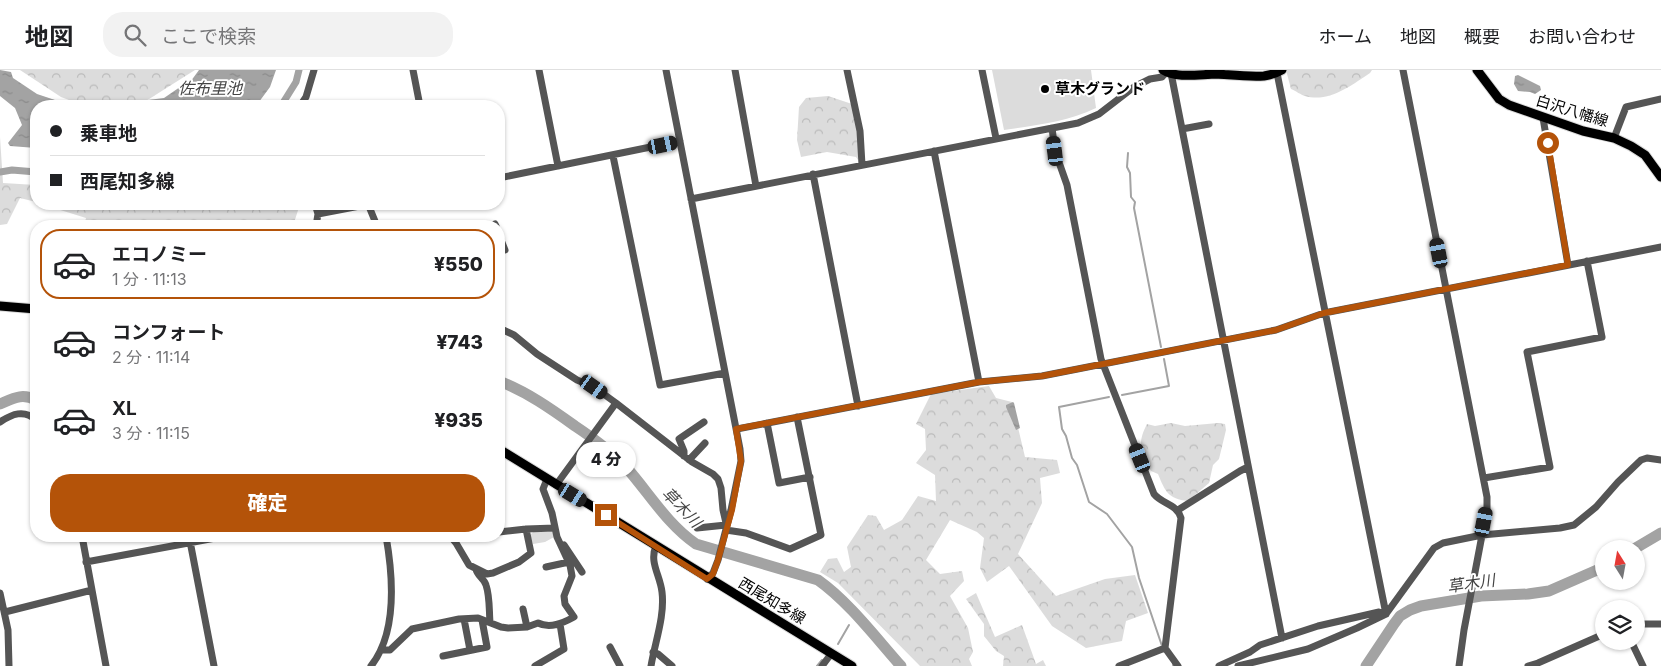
<!DOCTYPE html>
<html lang="ja">
<head>
<meta charset="utf-8">
<style>
  body { margin:0; font-family:Inter,"Noto Sans JP",sans-serif; background:#f2f2f2; color:#202124; height:100vh; display:flex; flex-direction:column; font-size:19px; white-space:nowrap }
  * { box-sizing:border-box; margin:0 }
  p { font-size:16px; color:#757577 }
  .icon { flex:none; width:28px; height:28px; fill:none; stroke:currentColor; stroke-width:2; stroke-linecap:round; stroke-linejoin:round }
  .map { position:relative; flex:1; overflow:hidden }
  .panel { position:absolute; left:30px; top:150px; width:475px; height:322px; display:flex; flex-direction:column; background:#fff; border-radius:20px; box-shadow:0 1px 4px #0004 }
  .panel>* { flex:none }
  .banner { position:absolute; left:30px; top:30px; width:475px; height:110px; border-radius:20px; box-shadow:0 1px 4px #0004; display:grid; align-content:center; height:110px; padding:0 20px; background:#fff }
  .needle { width:32px; rotate:349deg }
  .tools { position:absolute; left:1595px; top:470px; display:grid; gap:10px }
  .tools a { display:grid; place-items:center; width:50px; height:50px; border-radius:50%; background:#fff; box-shadow:0 1px 4px #0004; font-size:25px }
  .end { position:absolute; width:22px; height:22px; margin:-11px; border:6px solid #b45309; background:#fff; box-shadow:0 0 0 2px #fff }
  .from { border-radius:50% }
  .bubble { position:absolute; height:35px; border-radius:18px; background:#fff; box-shadow:0 1px 4px #0004; font-size:16px; font-weight:800; line-height:35px; text-align:center }
  .car { position:absolute; width:15px; height:30px; margin:-15px -8px; border-radius:6px; box-shadow:0 0 4px 1px #0007; background:linear-gradient(#222 24%,#8ab4d8 0 40%,#222 0 76%,#8ab4d8 0 86%,#222 0) }
  .banner b { display:flex; align-items:center; gap:18px; height:48px; font-size:19px }
  .banner b+b { border-top:1px solid #e0e0e0 }
  .banner i { width:12px; height:12px; background:#202124 }
  ul { padding:9px 0 0; list-style:none }
  li { display:flex; align-items:center; gap:15px; height:70px; margin:0 10px 8px; padding:0 10px; border:2px solid transparent; border-radius:20px }
  li div { flex:1 }
  li b { display:block; font-size:19px }
  li em { font-style:normal; font-weight:800 }
  li.on { border-color:#b45309 }
  li>.icon { width:45px; height:45px; stroke-width:1.5 }
  .action { display:flex; gap:10px; margin-top:auto; padding:10px 20px }
  .action a { flex:1; height:58px; border-radius:20px; background:#b45309; color:#fff; font-size:20px; font-weight:800; line-height:58px; text-align:center }
  header { display:flex; align-items:center; gap:30px; box-sizing:border-box; height:70px; padding:0 25px; background:#fff; border-bottom:1px solid #e0e0e0 }
  header strong { font-size:24px }
  nav { display:flex; gap:28px; margin-inline-start:auto; font-size:18px }
  .search { width:350px; height:45px; background:#f2f2f2; display:flex; align-items:center; gap:12px; box-sizing:border-box; padding:0 18px; border-radius:20px; color:#757577; font-size:19px }
  .map>svg:first-child { display:block }
</style>
</head>
<body>
<header>
<strong>地図</strong>
<div class="search"><svg class="icon" aria-label="search" viewBox="0 0 24 24"><circle cx="10" cy="10" r="6"/><path d="M15 15l6 6"/></svg>ここで検索</div>
<nav><a>ホーム</a><a>地図</a><a>概要</a><a>お問い合わせ</a></nav>
</header>
<div class="map">
<svg width="1661" height="596" viewBox="0 0 1661 596">
  <defs>
    <pattern id="forest-crowns" width="20" height="18" patternUnits="userSpaceOnUse" patternTransform="scale(1.25)"><rect width="20" height="18" fill="#dcdcdc"/><path d="M2 6a3 3 0 1 1 6 0M12 15a3 3 0 1 1 6 0" fill="none" stroke="#bbb"/></pattern>
    <pattern id="water-ripples" width="26" height="14" patternUnits="userSpaceOnUse" patternTransform="scale(1.25)"><rect width="26" height="14" fill="#a3a3a3"/><path d="M2 4q2-2 4 0t4 0M15 11q2-2 4 0t4 0" fill="none" stroke="#8b8b8b"/></pattern>
  </defs>
  <rect width="100%" height="100%" fill="#fff"/>
  <path fill="url(#forest-crowns)" d="M20,0H195L138,36H85L61,27Z
    M1286,0H1372L1370,3C1352,15 1329,33 1305,26C1301,25 1296,21 1291,19Z
    M828,26L852,34L858,60V90L856,87L827,82L801,87L797,70L799,37L806,28Z
    M0,67L3,113L36,115V132L20,128L7,154L0,155Z
    M41,134H300L293,156H84L86,148Z
    M989,316L996,328L1012,332L1025,387L1057,390L1060,403L1040,408L1042,433L1018,484L1056,526L1105,509L1135,505L1148,543L1126,551L1122,571L1086,578L1052,556L1009,496L987,512L980,498L984,468L977,462L950,450L926,490L940,504L962,501L964,511L950,526L968,558L973,582L969,589L972,596H920L838,513L820,502L828,489L837,488L844,502L851,497L847,477L868,445L876,446L884,460L902,450L918,426L936,431L935,405L916,393L926,380L925,359L916,354L931,324Z
    M1171,353L1185,356L1218,353L1225,354L1226,360L1219,389L1213,395L1209,413L1188,431C1168,429 1165,421 1158,404L1151,401C1142,381 1136,375 1147,354L1155,356Z
    M976,523L995,567L1022,555L1036,594L1043,590L1046,596H1003L1004,586L996,581L984,566V554L966,529Z"/>
  <path fill="#dcdcdc" d="M992,0H1091L1096,38C1067,52 1036,55 1004,60Z
    M533,462H553L554,467L545,472L533,474L530,465Z"/>
  <path fill="url(#water-ripples)" d="M0,0L11,2L13,8L37,24L73,36H36V78L10,76L8,73L22,55L15,38L0,26Z
    M199,0H276L270,17L256,36H143L148,30L164,28L180,17L188,15Z
    M1518,5L1540,16L1541,20L1535,24L1530,22L1518,21L1514,14L1515,6Z
    M1013,332L1014,333L1020,358L1016,360L1006,337V335Z"/>
  <g fill="none" stroke-linecap="round" stroke-linejoin="round">
    <path stroke="#a3a3a3" stroke-width="2" d="M1128,83L1127,97L1130,103L1131,127L1135,132L1134,138L1161,277
      M1122,325L1169,316L1164,289
      M1109,327L1059,337L1062,359L1066,366L1072,388L1077,395L1089,432L1107,444L1132,477L1139,508L1162,576
      M838,574L849,555
      M1173,595L1174,596
      M817,596L822,590"/>
    <path stroke="#a3a3a3" stroke-width="7" d="M281,36L296,12L299,0
      M0,102L12,100L36,102"/>
    <path stroke="#a3a3a3" stroke-width="11" d="M499,311C527,322 550,338 575,356C593,368 611,381 626,397C649,423 667,454 696,474L818,510C849,532 876,568 901,596
      M0,334C14,328 22,323 36,330
      M1634,479L1661,463
      M1366,596L1394,554L1400,546L1410,540L1421,536L1481,526L1528,524L1549,521L1604,497"/>
    <defs>
      <path id="major" d="M1163,0C1177,9 1201,4 1217,4C1232,5 1248,7 1264,6C1270,5 1277,3 1282,0
        M1477,0L1499,29L1509,35L1583,61L1614,68L1631,76L1645,85L1661,107
        M0,236L36,239
        M499,379L852,596"/>
    </defs>
    <use href="#major" stroke="#dbdbdb" stroke-width="11"/>
    <path stroke="#555" stroke-width="7" d="M413,0L420,36
      M539,0L558,96
      M666,0L740,379L741,391L731,440L718,490L713,503L707,509
      M735,0L756,116
      M847,0L860,61L862,95
      M982,0L996,68
      M1403,0L1487,427V439L1464,560L1459,596
      M1171,3L1182,59
      M1277,3L1386,544
      M300,36L306,27L314,0
      M1543,48L1568,195
      M1209,54L1182,59L1282,568
      M1052,58L1055,81L1067,115L1101,289L1154,424C1162,434 1177,434 1181,448L1165,578L1178,596
      M1614,68L1626,37L1661,29
      M934,81L979,312
      M613,86L660,315L725,303
      M813,104L858,336
      M499,108L680,71
      M691,129L1078,53L1099,44L1134,17L1150,9L1162,7L1166,2
      M315,134L318,144L316,156
      M368,134L377,156
      M318,144L370,134
      M495,154L496,156
      M499,165L505,180
      M499,258L514,265L537,284L577,310L594,317L616,333L692,392L713,404L718,409L721,418L723,440L726,453
      M0,352C12,344 24,339 36,350
      M767,353L779,413L810,407
      M737,359L979,312L1042,306L1276,260L1324,243L1661,177
      M684,386V381L679,369L704,352
      M689,390L705,373
      M1484,408L1550,397L1527,282L1602,267L1587,191
      M556,415L616,333
      M1178,440L1240,401L1248,397
      M697,458L726,455
      M726,460L746,463L790,479L821,465L797,347
      M499,462L526,459L555,458
      M82,466L106,596
      M189,466L214,596
      M450,466L456,473L469,495L487,504L493,503L519,492L531,483L526,459
      M564,475L582,502
      M86,492L226,466
      M546,497L569,492
      M476,499C477,506 484,508 486,515C490,527 489,541 490,552
      M0,523L8,560L9,596
      M523,539L527,557
      M5,542L92,520
      M464,549L470,580
      M1636,554H1661
      M1631,571L1643,596
      M610,577L620,596
      M381,580H390L412,559L459,549L478,548L501,557L508,558L527,557L538,553C550,559 563,553 574,547L565,534L564,526L572,506L570,495L557,467L552,443L543,419L547,409
      M653,582L658,584L672,596
      M443,586L487,577L482,550
      M371,596C398,562 393,506 386,466
      M535,596L564,579L560,554
      M651,596C655,572 665,546 662,522C660,505 649,492 656,476
      M822,596L831,584
      M1119,596L1165,578
      M1219,596L1250,582L1260,575L1318,556L1379,542L1386,544
      M1238,596L1308,579L1357,558L1386,544L1434,478L1443,473L1482,465L1560,458L1574,455L1596,437L1618,412L1641,390L1647,388L1661,390
      M1528,596L1538,593L1604,564"/>
    <use href="#major" stroke="#000" stroke-width="9"/>
  </g>
  <g fill="none" stroke-linecap="round" stroke-linejoin="round">
    <path stroke="#b45309" stroke-width="6" d="M606,445L707,509L713,504L718,490L732,440L741,391L736,359L979,312L1042,306L1276,260L1324,243L1568,195L1548,73"/>
  </g>
  <circle fill="#000" stroke="#fff" stroke-width="2" cx="1045" cy="19" r="5"/>
  <g text-anchor="middle" stroke-width="4" stroke-linejoin="round" paint-order="stroke">
    <g font-size="15" font-weight="bold" fill="#000" stroke="#fff" text-anchor="start">
      <text x="1055" y="24">草木グランド</text>
    </g>
    <g font-size="15" fill="#000" stroke="#fff">
      <text transform="translate(1572 41) rotate(17)" y="5">白沢八幡線</text>
      <text transform="translate(772 531) rotate(31)" y="5">西尾知多線</text>
    </g>
    <g font-size="16" font-style="italic" fill="#444" stroke="#fff">
      <text x="210" y="24">佐布里池</text>
      <text transform="translate(682 437) rotate(46)" y="6">草木川</text>
      <text transform="translate(1471 513) rotate(-8)" y="6">草木川</text>
    </g>
  </g>
</svg>
<div class="tools">
<a><svg class="needle" viewBox="-14 -14 28 28"><path d="M0-13l5 13h-10z" fill="#e53935"/><path d="M0 13l5-13h-10z" fill="#757577"/></svg></a>
<a><svg class="icon" aria-label="layers" viewBox="0 0 24 24"><path d="M12 4l9 5-9 5-9-5zM3 14l9 5 9-5"/></svg></a>
</div>
<i class="end from" style="left:1548px;top:73px"></i>
<i class="end" style="left:606px;top:445px"></i>
<div class="bubble" style="left:576px;top:372px;width:60px">4 分</div>
<i class="car" style="left:663px;top:75px;rotate:78deg"></i>
<i class="car" style="left:1055px;top:81px;rotate:353deg"></i>
<i class="car" style="left:1439px;top:183px;rotate:349deg"></i>
<i class="car" style="left:594px;top:317px;rotate:125deg"></i>
<i class="car" style="left:1140px;top:388px;rotate:338deg"></i>
<i class="car" style="left:573px;top:425px;rotate:121deg"></i>
<i class="car" style="left:1484px;top:452px;rotate:11deg"></i>
<div class="banner">
<b><i class="from"></i>乗車地</b>
<b><i></i>西尾知多線</b>
</div>
<section class="panel">
<ul>
<li class="on"><svg class="icon" aria-label="car" viewBox="0 0 24 24"><path d="M5 17H2v-5l4-1 3-4h7l3 4 3 1v5h-3M9 17h6M6 11h13"/><circle cx="7" cy="17" r="2"/><circle cx="17" cy="17" r="2"/></svg><div><b>エコノミー</b><p>1 分 · 11:13</p></div><em>¥550</em></li>
<li><svg class="icon" aria-label="car" viewBox="0 0 24 24"><path d="M5 17H2v-5l4-1 3-4h7l3 4 3 1v5h-3M9 17h6M6 11h13"/><circle cx="7" cy="17" r="2"/><circle cx="17" cy="17" r="2"/></svg><div><b>コンフォート</b><p>2 分 · 11:14</p></div><em>¥743</em></li>
<li><svg class="icon" aria-label="car" viewBox="0 0 24 24"><path d="M5 17H2v-5l4-1 3-4h7l3 4 3 1v5h-3M9 17h6M6 11h13"/><circle cx="7" cy="17" r="2"/><circle cx="17" cy="17" r="2"/></svg><div><b>XL</b><p>3 分 · 11:15</p></div><em>¥935</em></li>
</ul>
<div class="action"><a>確定</a></div>
</section>
</div>
</body>
</html>
